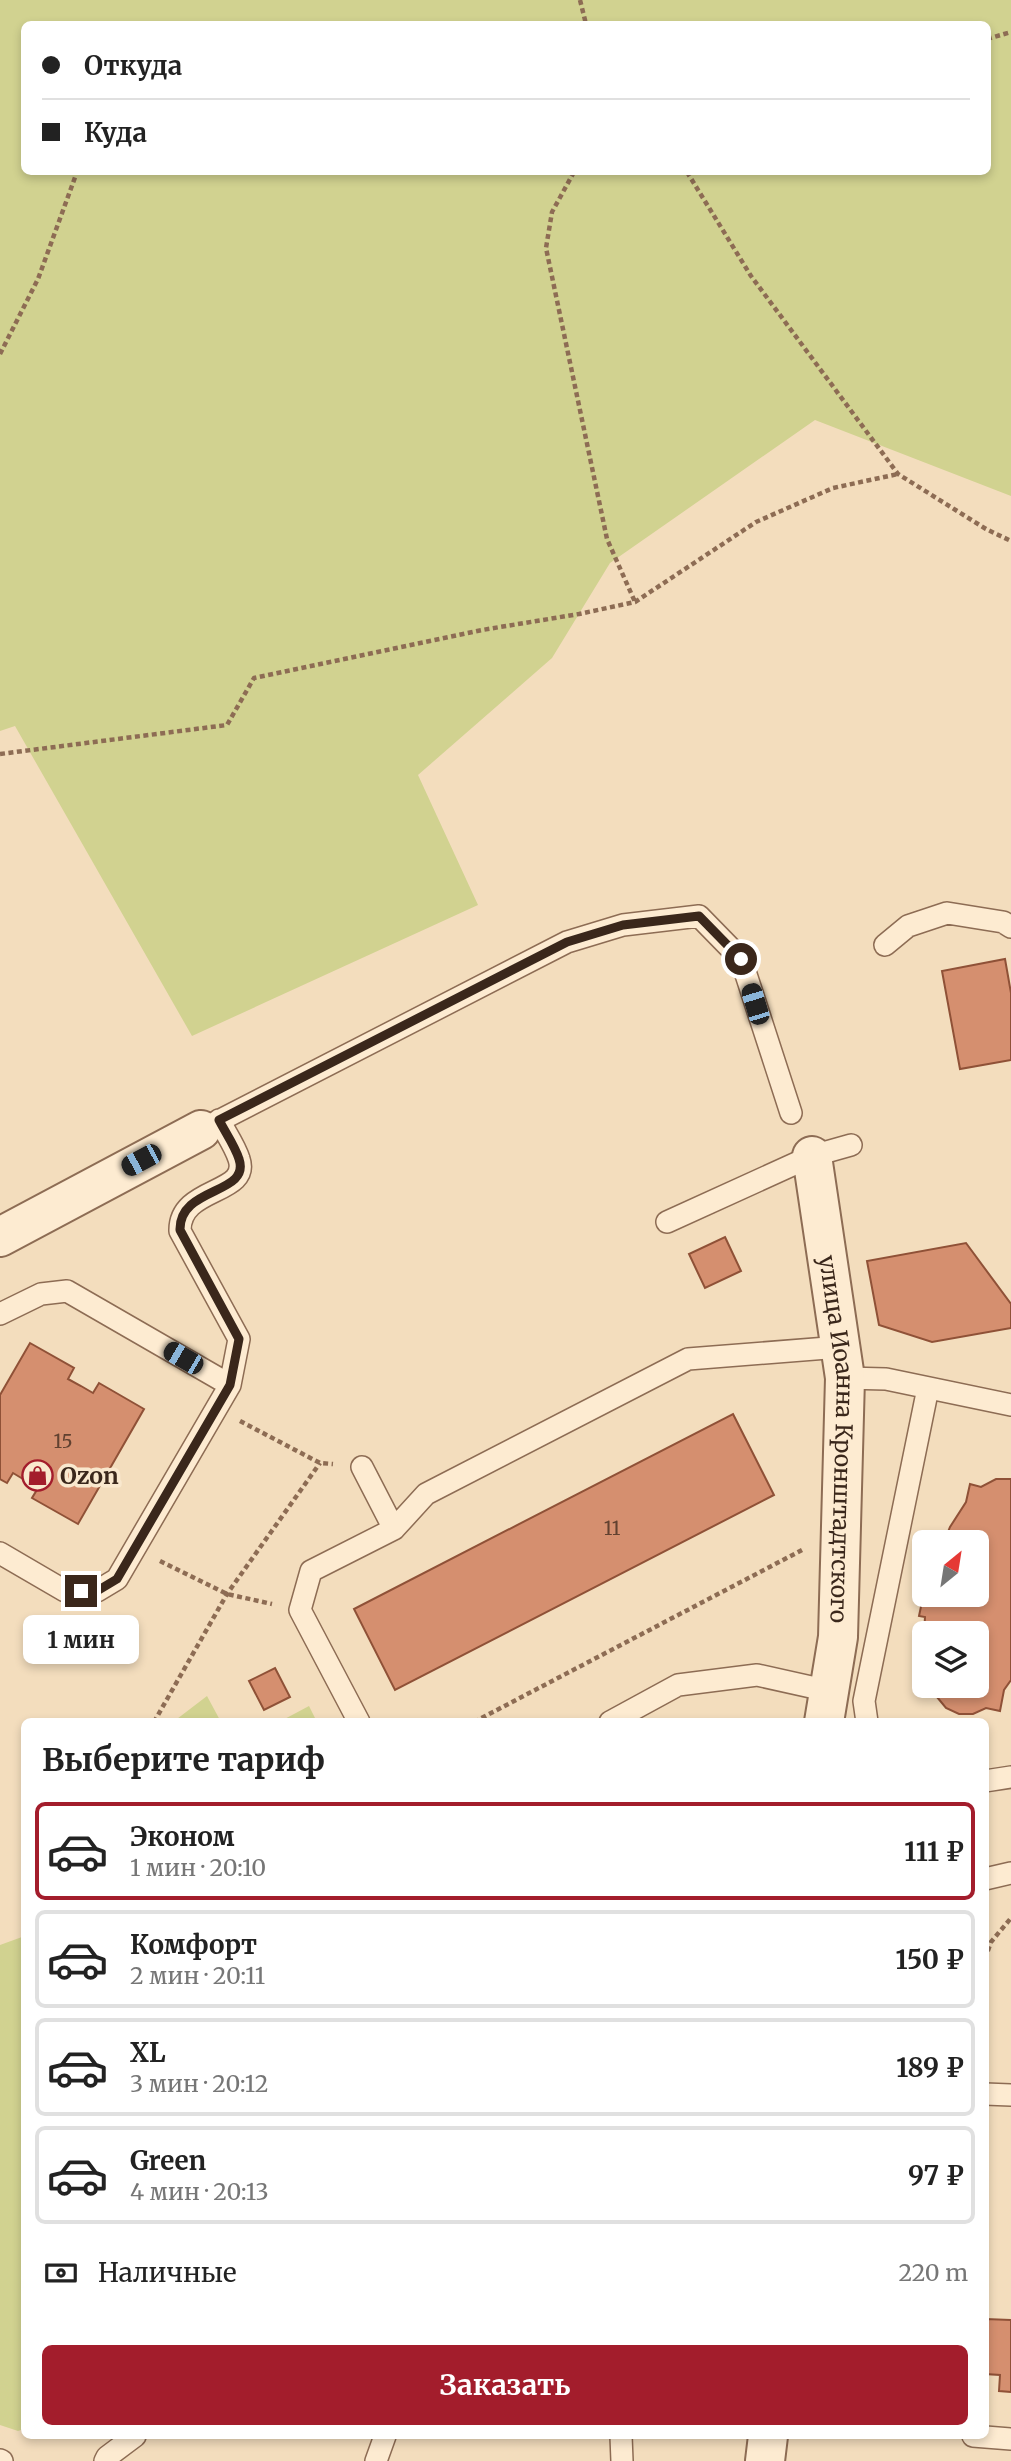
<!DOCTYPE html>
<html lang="ru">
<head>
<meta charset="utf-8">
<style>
  body { margin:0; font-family:Merriweather,serif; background:#f2f2f2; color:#222; height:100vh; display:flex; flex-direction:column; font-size:26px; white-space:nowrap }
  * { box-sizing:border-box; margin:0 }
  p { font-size:23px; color:#767676 }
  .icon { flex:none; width:38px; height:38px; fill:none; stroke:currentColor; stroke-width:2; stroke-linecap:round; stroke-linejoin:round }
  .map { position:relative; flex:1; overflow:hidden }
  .side { position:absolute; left:21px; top:1718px; width:968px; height:721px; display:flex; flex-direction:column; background:#fff; border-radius:10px; box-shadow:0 4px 10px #0003 }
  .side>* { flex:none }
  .top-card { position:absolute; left:21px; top:21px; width:970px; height:154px; border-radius:10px; box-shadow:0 4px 10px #0003; display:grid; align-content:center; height:154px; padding:0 21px; background:#fff }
  .needle { width:46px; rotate:30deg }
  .buttons { position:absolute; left:912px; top:1530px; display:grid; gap:14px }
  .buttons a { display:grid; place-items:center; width:77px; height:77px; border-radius:10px; background:#fff; box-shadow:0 4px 10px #0003; font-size:35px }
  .end { position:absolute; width:32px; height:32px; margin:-16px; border:9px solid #3a271b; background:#fff; box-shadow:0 0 0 4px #fff }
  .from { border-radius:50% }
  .bubble { position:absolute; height:49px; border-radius:10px; background:#fff; box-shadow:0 4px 10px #0003; font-size:23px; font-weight:700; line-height:49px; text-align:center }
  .car { position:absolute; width:21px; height:42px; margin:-21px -10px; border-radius:9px; box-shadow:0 0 5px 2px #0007; background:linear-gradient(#222 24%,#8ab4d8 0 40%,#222 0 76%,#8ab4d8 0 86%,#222 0) }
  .top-card b { display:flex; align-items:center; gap:24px; height:66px; font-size:26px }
  .top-card b+b { border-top:2px solid #e0e0e0 }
  .top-card i { width:18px; height:18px; background:#222 }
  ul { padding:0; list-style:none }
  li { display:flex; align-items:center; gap:21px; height:98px; margin:0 14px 10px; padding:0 7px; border:4px solid #e0e0e0; border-radius:10px }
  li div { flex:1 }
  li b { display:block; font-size:26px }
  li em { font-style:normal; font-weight:700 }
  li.selected { border-color:#a31d2c }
  li>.icon { width:63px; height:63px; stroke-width:1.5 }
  h2 { padding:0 21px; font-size:32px; line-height:84px }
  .pay { display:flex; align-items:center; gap:18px; height:77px; padding:0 21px; font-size:26px }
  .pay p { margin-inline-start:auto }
  .action { display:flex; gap:14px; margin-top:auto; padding:14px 21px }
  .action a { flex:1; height:80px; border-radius:10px; background:#a31d2c; color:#fff; font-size:28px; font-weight:700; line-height:80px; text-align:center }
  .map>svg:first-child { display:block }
</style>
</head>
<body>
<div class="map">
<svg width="1011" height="2461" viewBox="0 0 1011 2461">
  <rect width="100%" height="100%" fill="#f3ddbd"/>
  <path fill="#d1d290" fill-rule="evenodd" d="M0,0H1011V496L815,420L610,563L552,658L418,775L478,905L192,1036L15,726L0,731ZM987,24V172H24V24Z
    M207,1696L221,1722H173Z
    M309,1706L317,1722H279Z
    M24,1934V2429L18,2431L0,2425V1945L22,1937Z"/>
  <path fill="#d58f6f" stroke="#8f5137" stroke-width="2" d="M1005,959L1011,993V1060L960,1069L942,971Z
    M725,1237L741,1271L705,1288L689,1254Z
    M966,1243L1011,1304V1328L932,1342L879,1325L867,1261Z
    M30,1343L74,1368L68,1379L81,1386L93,1393L99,1383L144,1409L78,1524L32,1498L38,1488L13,1473L7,1483L0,1479V1395Z
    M733,1414L774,1495L395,1690L354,1609Z
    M996,1479H1011V1680L1004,1690L1000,1711L986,1708L973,1714H959L946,1708L937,1697L923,1694L925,1685H976V1633H924L925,1617L919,1616L923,1597L934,1600L935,1594H976V1542H944L950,1527L966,1502L970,1484L981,1487Z
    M275,1668L290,1697L264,1710L249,1681Z
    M985,2319L1011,2320V2392L999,2391L1000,2375L985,2374Z"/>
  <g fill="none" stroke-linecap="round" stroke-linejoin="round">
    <defs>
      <path id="lane" d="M885,945L908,926L947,913L1003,922L1011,927
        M201,1130L567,942L623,925L699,916L741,959L791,1113
        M667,1222L812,1156L851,1145
        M0,1314L41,1294L67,1291L230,1385
        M845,1378L886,1379L1011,1405
        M362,1467L394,1529
        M0,1553L65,1591H97L117,1579L230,1385L239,1339L180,1231C179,1186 251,1195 239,1159C235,1146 225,1132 219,1120
        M359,1722L300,1610L311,1571L394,1529L426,1494L688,1359L840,1347
        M610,1722L678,1685L757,1675L829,1691
        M867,1722L864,1701L928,1388
        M985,1781L1011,1777
        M985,1879L1011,1873
        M985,2094L1011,2095
        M621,2436L622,2461
        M973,2436L1011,2439
        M0,2460L2,2461
        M105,2461L107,2457L135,2436
        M376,2461L385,2436"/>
      <g id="street">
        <path id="s1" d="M812,1156L845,1378L838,1637L824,1722"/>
        <path d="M0,1237L201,1130"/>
        <path d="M765,2461L768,2436"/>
      </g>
    </defs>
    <use href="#lane" stroke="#8d6c54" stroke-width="24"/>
    <use href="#street" stroke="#8d6c54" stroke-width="42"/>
    <path stroke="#8d6c54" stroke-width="4.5" stroke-dasharray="5 3.5" stroke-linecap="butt" d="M580,0L586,24
      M987,39L1011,32
      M574,172L552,212L546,248L607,539L635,602
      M687,172L751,276L898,474L986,529L1011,541
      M0,354L38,279L77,172
      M0,754L227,725L254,678L482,630L579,614L635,602L756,522L833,488L898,474
      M240,1421L320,1463L333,1464
      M160,1561L227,1594L272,1604
      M154,1722L227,1594L320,1463
      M474,1722L802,1550
      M985,1959L991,1942L1011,1918"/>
    <use href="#lane" stroke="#fdebd1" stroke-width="21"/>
    <use href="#street" stroke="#fdebd1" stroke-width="38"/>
  </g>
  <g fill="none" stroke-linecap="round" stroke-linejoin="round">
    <path stroke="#3a271b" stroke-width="9" d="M81,1591H97L117,1579L230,1385L239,1339L180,1230C179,1186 251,1195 239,1159C235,1146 225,1132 219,1120L567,942L623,925L699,916L741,959"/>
  </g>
  <defs>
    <symbol id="shop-ring" viewBox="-11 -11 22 22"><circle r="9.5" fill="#f9e8ce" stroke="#a31d2c" stroke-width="1.5"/><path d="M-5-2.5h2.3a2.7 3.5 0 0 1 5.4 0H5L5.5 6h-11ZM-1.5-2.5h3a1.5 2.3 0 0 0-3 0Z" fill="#a31d2c"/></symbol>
  </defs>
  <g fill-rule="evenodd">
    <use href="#shop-ring" x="20" y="1458" width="35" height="35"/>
  </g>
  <g text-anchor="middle" stroke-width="7" stroke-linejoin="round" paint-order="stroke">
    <g font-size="19" fill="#614130">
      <text x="63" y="1448">15</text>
      <text x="612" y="1535">11</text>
    </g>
    <g font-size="23" fill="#3a271b" stroke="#f9e8ce">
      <text dy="8" stroke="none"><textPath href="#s1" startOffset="285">улица Иоанна Кронштадтского</textPath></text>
    </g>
    <g font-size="23" font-weight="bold" fill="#3a271b" stroke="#f9e8ce" text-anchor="start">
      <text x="60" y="1484">Ozon</text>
    </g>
  </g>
</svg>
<div class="buttons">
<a><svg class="needle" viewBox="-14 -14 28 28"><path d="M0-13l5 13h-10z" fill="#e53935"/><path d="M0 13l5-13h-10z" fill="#767676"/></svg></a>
<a><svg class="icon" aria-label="layers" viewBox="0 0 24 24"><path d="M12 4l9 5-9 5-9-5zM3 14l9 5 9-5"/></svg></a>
</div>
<i class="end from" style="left:741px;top:959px"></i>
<i class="end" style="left:81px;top:1591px"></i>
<div class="bubble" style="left:23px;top:1615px;width:116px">1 мин</div>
<i class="car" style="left:755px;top:1004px;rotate:343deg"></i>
<i class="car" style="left:141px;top:1160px;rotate:242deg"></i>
<i class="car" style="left:183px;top:1358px;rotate:300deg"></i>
<div class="top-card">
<b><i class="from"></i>Откуда</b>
<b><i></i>Куда</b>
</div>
<section class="side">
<h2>Выберите тариф</h2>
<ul>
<li class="selected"><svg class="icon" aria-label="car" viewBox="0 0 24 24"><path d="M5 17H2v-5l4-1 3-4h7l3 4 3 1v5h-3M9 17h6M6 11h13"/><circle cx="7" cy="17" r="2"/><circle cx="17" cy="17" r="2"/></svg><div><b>Эконом</b><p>1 мин · 20:10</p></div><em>111 ₽</em></li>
<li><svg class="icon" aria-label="car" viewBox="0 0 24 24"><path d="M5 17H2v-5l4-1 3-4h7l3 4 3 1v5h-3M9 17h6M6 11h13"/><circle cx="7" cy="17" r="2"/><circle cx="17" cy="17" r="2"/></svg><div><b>Комфорт</b><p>2 мин · 20:11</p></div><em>150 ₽</em></li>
<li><svg class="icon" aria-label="car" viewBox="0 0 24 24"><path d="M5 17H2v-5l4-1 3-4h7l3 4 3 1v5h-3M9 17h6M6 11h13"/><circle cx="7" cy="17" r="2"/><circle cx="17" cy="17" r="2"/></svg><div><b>XL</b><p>3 мин · 20:12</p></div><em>189 ₽</em></li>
<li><svg class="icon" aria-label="car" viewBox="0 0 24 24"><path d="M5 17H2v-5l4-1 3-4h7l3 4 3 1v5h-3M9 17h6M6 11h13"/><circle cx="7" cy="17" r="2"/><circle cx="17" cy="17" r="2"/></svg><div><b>Green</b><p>4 мин · 20:13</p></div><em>97 ₽</em></li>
</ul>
<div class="pay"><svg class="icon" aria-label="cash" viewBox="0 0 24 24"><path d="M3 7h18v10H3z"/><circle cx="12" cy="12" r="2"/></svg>Наличные<p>220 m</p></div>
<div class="action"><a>Заказать</a></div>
</section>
</div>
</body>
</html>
